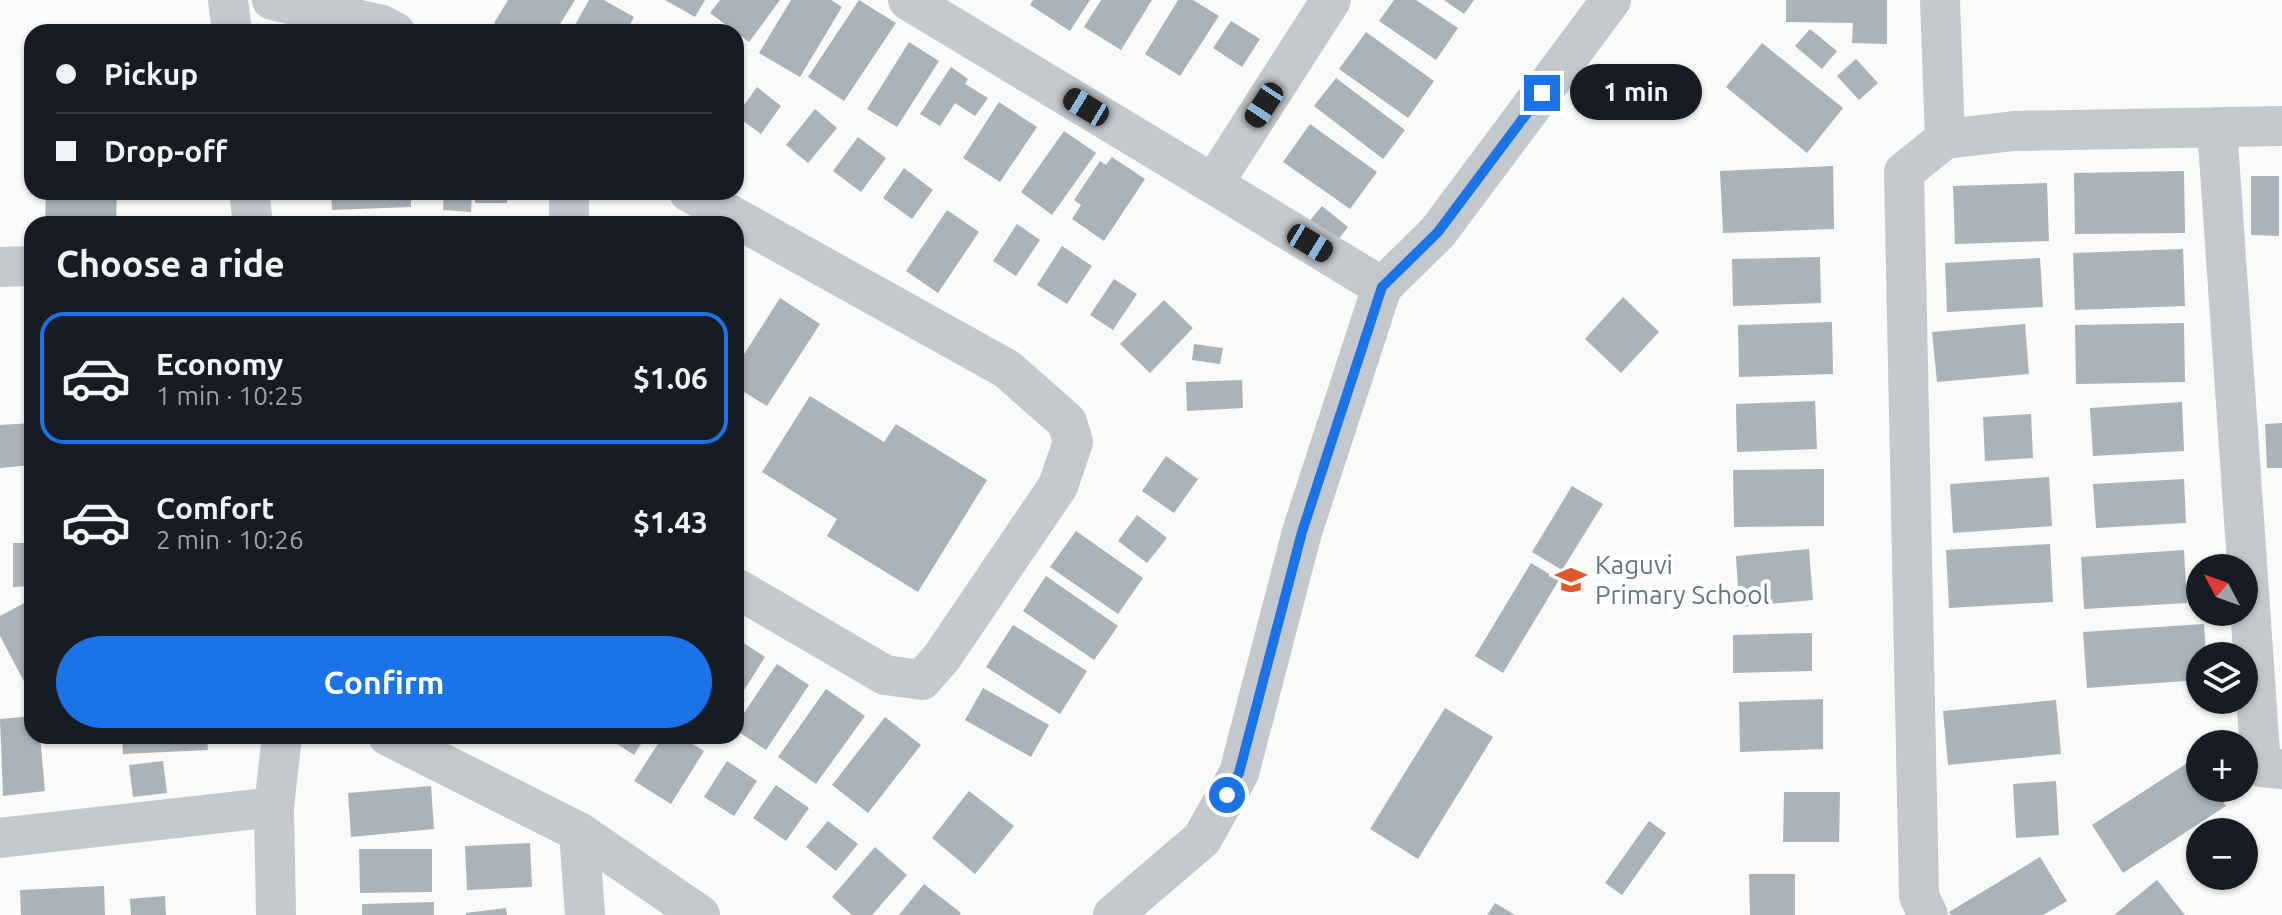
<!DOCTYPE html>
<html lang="en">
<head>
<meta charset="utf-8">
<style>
  body { margin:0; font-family:Ubuntu,sans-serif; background:#20242c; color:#f1f3f6; height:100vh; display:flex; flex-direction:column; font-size:30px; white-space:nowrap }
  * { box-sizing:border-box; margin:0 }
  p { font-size:26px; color:#9ea1a6 }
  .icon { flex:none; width:44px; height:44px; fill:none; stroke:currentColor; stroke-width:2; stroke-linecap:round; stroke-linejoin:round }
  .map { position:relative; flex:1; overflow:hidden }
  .panel { position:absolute; left:24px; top:216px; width:720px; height:528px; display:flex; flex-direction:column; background:#171b24; border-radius:24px; box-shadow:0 2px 6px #0004 }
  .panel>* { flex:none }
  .top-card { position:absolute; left:24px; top:24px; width:720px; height:176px; border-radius:24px; box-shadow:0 2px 6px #0004; display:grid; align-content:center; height:176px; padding:0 32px; background:#171b24 }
  .needle { width:52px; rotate:311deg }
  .controls { position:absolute; left:2186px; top:554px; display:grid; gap:16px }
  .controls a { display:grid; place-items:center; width:72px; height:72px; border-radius:50%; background:#171b24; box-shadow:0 2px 6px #0004; font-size:40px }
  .end { position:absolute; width:36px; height:36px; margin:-18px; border:10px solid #1a73e8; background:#fff; box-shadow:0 0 0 4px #fff }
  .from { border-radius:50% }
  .bubble { position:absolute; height:56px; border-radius:28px; background:#171b24; box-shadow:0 2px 6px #0004; font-size:26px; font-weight:700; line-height:56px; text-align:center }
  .car { position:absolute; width:24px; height:48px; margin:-24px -12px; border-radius:10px; box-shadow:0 0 6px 2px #0007; background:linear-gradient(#222 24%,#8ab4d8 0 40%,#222 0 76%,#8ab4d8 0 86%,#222 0) }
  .top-card b { display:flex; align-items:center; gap:28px; height:76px; font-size:30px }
  .top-card b+b { border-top:2px solid #363941 }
  .top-card i { width:20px; height:20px; background:#f1f3f6 }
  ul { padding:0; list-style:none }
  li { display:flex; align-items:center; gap:24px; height:132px; margin:0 16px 12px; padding:0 16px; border:4px solid transparent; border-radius:24px }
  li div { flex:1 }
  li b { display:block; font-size:30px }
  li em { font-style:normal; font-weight:700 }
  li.on { border-color:#1a73e8 }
  li>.icon { width:72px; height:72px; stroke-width:1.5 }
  h2 { padding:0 32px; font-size:36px; line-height:96px }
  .button { display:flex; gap:16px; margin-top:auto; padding:16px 32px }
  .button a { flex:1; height:92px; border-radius:48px; background:#1a73e8; color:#fff; font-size:32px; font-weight:700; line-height:92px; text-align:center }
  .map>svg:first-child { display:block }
</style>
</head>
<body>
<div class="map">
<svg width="2282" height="915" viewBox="0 0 2282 915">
  <rect width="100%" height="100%" fill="#fafaf8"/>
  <path fill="#aab3b9" d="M508,0H575L555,32H509L494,23Z
    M589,0H604L634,17L626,32H571Z
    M665,0H705L695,17Z
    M720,0H780L749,42L710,13Z
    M791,0H831L842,7L800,77L759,53Z
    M859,0L896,23L844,101L808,77Z
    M1033,0H1090L1070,31L1030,5Z
    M1101,0H1152L1121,50L1084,27Z
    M1178,0H1193L1219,16L1180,76L1145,54Z
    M1394,0H1416L1458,28L1436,60L1379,21Z
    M1444,0H1474L1464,14Z
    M1786,0H1887V44L1852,43L1853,23L1786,22Z
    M1231,21L1260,39L1242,67L1213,48Z
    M1810,29L1837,51L1822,69L1795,46Z
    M1366,32L1434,81L1408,118L1339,69Z
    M909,42L939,61L897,127L867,109Z
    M1762,43L1843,108L1807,153L1726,87Z
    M1856,59L1878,83L1859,100L1837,76Z
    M951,67L968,79L965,84L988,98L975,116L955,103L940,126L920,114Z
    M1336,78L1405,130L1383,159L1314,106Z
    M757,87L781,106L761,134L736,116Z
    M999,102L1037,127L1000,182L963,158Z
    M815,109L837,128L808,163L786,145Z
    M1310,124L1377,172L1350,209L1283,162Z
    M1064,131L1096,153L1052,215L1021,192Z
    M858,137L886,158L861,192L833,171Z
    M1112,157L1145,179L1104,241L1072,219L1081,205L1074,200L1100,161L1106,165Z
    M1833,166L1834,229L1723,233L1720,171Z
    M904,168L933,190L912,219L883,198Z
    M2184,171L2185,233L2075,234L2074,173Z
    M2251,176H2279V236L2251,235Z
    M2047,183L2049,241L1955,244L1953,186Z
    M46,192H117L116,224H45Z
    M331,192H411V207L332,210Z
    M444,192H472L471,212L443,210Z
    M475,192H508L507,203H475Z
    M1322,206L1348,227L1329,251L1302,230Z
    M947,210L979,232L938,293L906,271Z
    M411,217V224H334V220Z
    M1017,224L1040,240L1016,276L993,261Z
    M1062,246L1092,266L1067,304L1037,285Z
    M2183,249L2185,306L2075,310L2073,253Z
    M1820,257L1821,303L1733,306L1732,259Z
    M2040,258L2043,307L1947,312L1945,263Z
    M1114,279L1137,294L1113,330L1090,315Z
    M1623,297L1659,332L1621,373L1585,339Z
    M780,298L820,324L767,406L736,387V367Z
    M1164,300L1193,328L1150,373L1120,344Z
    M1832,322L1833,374L1739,377L1738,325Z
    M2184,323L2185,382L2076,384L2075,325Z
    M2025,324L2029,374L1937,382L1932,332Z
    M1194,344L1223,348L1220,364L1192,360Z
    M1242,380L1243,408L1187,411L1186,382Z
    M810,396L884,442L896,424L987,480L918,592L827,536L837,519L762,472Z
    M1815,401L1817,449L1737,452L1736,404Z
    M2182,402L2184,451L2093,456L2090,408Z
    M2031,414L2033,458L1985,461L1983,417Z
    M32,423V465L0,468V425Z
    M2282,423V468H2267L2265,424Z
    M1166,456L1198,479L1174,513L1142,491Z
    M1824,469V526L1734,527L1733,470Z
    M2049,477L2052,526L1953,533L1950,484Z
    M2184,479L2186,523L2096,528L2093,484Z
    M1572,486L1603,504L1562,570L1532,552Z
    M1137,515L1167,538L1147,563L1118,541Z
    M1076,531L1143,578L1118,614L1050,567Z
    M13,543H32V586L13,587Z
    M2050,544L2053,602L1949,608L1946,550Z
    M1809,549L1813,600L1739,607L1736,556Z
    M2184,550L2187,603L2084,609L2081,557Z
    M1531,563L1559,580L1503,673L1475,656Z
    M1046,576L1118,626L1094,660L1023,611Z
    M30,600L32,686L28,689L0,636V616Z
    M2204,624L2206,656H2200V680L2087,688L2083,632Z
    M1013,625L1087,671L1060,714L986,667Z
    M1812,633V671L1733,673V635Z
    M736,638L765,657L736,703Z
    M777,664L809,685L766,750L736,730V725Z
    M983,688L1049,725L1031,757L965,720Z
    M826,689L865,716L816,784L778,757Z
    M1823,699V749L1740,752L1739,702Z
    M2056,700L2061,754L1948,765L1943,711Z
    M1445,708L1493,737L1418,859L1370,829Z
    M32,716V736H40L45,791L3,796L0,719Z
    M885,717L921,745L868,813L832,785Z
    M122,736H207L208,750L123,754Z
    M605,736H646L634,755Z
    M663,736H680L704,751L671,804L634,781Z
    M2195,758L2200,766V788H2214L2226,806L2123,873L2092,825Z
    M163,761L167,793L133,797L129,765Z
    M727,761L757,781L734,816L704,797Z
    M2056,781L2059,835L2016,838L2013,784Z
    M776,785L809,808L786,841L753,818Z
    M431,786L434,829L351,837L348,793Z
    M969,791L1014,826L975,874L932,838Z
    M1784,792H1840L1839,842H1783Z
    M828,821L858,844L836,871L806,847Z
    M1649,821L1666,833L1622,895L1605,883Z
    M530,843L532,887L467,890L465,846Z
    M875,847L907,875L872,915H852L832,897Z
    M359,849H432V892L360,893Z
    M2040,857L2067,901L2043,915H1951L1949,912Z
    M1749,874H1795V915H1750Z
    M2157,880L2185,915H2114Z
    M924,884L961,913L960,915H899Z
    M104,886L105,915H21L20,890Z
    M165,896L166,915H131L130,899Z
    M434,902V915H362V904Z
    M1495,903L1515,915H1487Z
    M506,908L507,915H466V913Z"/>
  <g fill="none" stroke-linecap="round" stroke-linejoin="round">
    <path stroke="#c3c8cc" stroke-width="40" d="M228,0L232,32
      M272,0L382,25L395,32
      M908,0L1213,184L1331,0
      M1940,0L1945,139
      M2217,127L2261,767L2282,769
      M1213,184L1382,287L1438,232L1611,0
      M249,192L253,224
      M689,192L1007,369L1067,422L1073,442L1058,486L942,657L922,680L885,675L736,588
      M569,224V192
      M0,267L32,266
      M388,736L579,832L700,915
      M579,832L585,915
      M0,838L274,807
      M276,915L274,807L282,736
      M1113,915L1202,839L1239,773L1302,532L1382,287
      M1928,915L1919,896L1904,172L1945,139L2014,131L2282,126"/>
  </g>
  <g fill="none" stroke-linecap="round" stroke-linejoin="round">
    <path stroke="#1a73e8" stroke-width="10" d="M1227,795L1239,773L1302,532L1382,287L1438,232L1542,93"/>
  </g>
  <defs>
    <symbol id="school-bare" viewBox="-9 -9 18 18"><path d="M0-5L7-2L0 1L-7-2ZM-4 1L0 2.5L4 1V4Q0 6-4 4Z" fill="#e4572e" stroke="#fff" stroke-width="2.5" paint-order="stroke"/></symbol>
  </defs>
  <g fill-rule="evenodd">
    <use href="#school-bare" x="1549" y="558" width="44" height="44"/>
  </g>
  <g text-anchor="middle" stroke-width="8" stroke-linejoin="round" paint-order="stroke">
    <g font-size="26" fill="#657683" stroke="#fff" text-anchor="start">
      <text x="1595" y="574">Kaguvi<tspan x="1595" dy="30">Primary School</tspan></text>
    </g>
  </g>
</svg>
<div class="controls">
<a><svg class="needle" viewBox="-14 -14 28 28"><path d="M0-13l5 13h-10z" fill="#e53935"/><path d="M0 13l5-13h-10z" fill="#9ea1a6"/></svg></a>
<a><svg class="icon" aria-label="layers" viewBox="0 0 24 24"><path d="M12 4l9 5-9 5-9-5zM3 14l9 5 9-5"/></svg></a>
<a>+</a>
<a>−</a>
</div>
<i class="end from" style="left:1227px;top:795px"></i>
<i class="end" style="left:1542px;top:93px"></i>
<div class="bubble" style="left:1570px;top:64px;width:132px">1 min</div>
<i class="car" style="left:1264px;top:105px;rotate:213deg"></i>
<i class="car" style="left:1086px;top:107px;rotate:301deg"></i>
<i class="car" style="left:1310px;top:243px;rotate:121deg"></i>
<div class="top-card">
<b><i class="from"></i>Pickup</b>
<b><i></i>Drop-off</b>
</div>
<section class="panel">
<h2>Choose a ride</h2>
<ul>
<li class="on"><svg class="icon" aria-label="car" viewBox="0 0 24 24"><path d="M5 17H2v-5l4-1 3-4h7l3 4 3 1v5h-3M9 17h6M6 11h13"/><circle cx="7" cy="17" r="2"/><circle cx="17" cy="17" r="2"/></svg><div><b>Economy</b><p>1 min · 10:25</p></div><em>$1.06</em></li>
<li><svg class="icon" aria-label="car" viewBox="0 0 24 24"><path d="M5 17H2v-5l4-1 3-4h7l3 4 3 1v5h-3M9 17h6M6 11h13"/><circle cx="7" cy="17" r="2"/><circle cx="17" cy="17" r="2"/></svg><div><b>Comfort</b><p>2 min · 10:26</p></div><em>$1.43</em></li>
</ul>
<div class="button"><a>Confirm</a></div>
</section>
</div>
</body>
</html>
